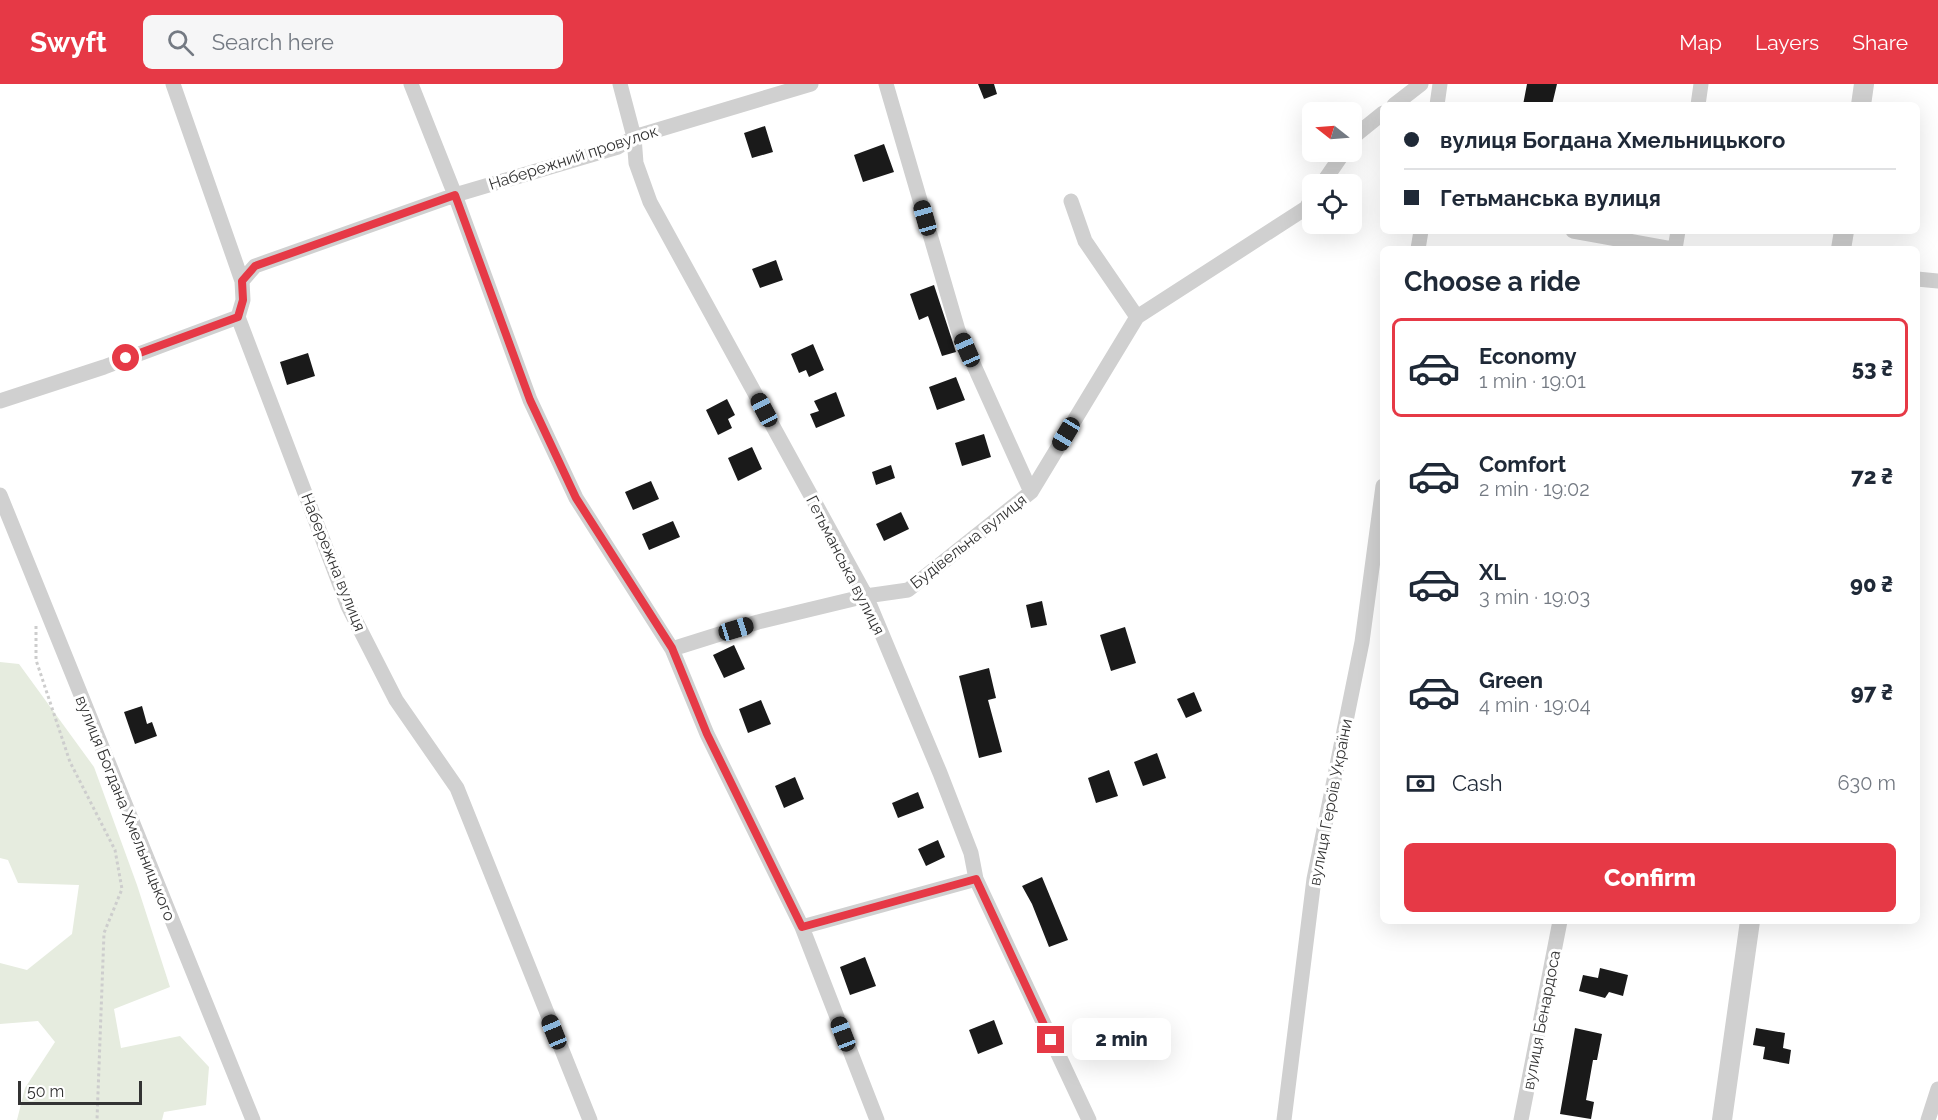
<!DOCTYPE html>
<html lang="en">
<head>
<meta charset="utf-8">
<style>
  body { margin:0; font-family:Raleway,sans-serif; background:#f6f6f7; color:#1f2937; height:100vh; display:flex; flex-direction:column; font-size:22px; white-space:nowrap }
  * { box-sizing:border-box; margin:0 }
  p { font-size:20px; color:#747a83 }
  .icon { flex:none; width:33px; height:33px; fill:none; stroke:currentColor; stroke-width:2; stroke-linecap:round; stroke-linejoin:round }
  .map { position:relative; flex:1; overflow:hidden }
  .sheet { position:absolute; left:1380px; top:162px; width:540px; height:678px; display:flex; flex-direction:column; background:#fff; border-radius:9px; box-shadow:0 6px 24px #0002 }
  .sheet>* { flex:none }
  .hud { position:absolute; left:1380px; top:18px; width:540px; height:132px; border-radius:9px; box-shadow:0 6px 24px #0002; display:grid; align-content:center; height:132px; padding:0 24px; background:#fff }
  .needle { width:39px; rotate:287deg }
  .buttons { position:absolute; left:1302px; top:18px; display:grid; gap:12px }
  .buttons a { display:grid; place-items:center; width:60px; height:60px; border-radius:9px; background:#fff; box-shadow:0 6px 24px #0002; font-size:30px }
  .scale { position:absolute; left:18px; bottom:15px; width:124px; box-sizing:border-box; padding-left:6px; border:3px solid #333; border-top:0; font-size:16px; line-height:21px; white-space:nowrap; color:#333; -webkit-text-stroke:4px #fff; paint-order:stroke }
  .end { position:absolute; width:27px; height:27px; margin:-14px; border:8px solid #e63946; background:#fff; box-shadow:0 0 0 3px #fff }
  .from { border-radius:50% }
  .bubble { position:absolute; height:42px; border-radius:9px; background:#fff; box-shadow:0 6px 24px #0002; font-size:20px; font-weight:800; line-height:42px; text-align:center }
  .car { position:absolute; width:18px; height:36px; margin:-18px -9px; border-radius:8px; box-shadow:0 0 4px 2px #0007; background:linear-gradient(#222 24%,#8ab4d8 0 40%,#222 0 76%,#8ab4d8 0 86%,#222 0) }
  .hud b { display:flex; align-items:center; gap:21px; height:57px; font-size:22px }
  .hud b+b { border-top:2px solid #e0e1e3 }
  .hud i { width:15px; height:15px; background:#1f2937 }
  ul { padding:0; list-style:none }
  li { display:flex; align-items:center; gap:18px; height:99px; margin:0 12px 9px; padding:0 12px; border:3px solid transparent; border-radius:9px }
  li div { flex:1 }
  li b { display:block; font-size:22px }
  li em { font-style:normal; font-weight:800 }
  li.selected { border-color:#e63946 }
  li>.icon { width:54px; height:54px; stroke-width:1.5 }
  h2 { padding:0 24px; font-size:27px; line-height:72px }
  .pay { display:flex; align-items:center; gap:15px; height:66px; padding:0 24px; font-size:22px }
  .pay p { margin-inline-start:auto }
  .primary-button { display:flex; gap:12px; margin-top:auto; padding:12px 24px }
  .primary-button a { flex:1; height:69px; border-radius:9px; background:#e63946; color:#fff; font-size:24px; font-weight:800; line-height:69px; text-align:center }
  header { display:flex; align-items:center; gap:36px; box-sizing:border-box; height:84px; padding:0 30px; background:#e63946; color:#fff }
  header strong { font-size:28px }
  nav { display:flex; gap:33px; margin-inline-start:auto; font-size:21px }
  .search { width:420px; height:54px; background:#f6f6f7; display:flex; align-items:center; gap:15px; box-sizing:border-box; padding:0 21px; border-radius:9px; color:#747a83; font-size:22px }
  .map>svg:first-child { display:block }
</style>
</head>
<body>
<header>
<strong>Swyft</strong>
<div class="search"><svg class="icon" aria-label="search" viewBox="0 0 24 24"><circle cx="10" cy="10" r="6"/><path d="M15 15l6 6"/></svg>Search here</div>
<nav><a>Map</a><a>Layers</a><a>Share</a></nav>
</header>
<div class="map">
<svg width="1938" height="1036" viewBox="0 0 1938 1036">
  <rect width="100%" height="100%" fill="#fff"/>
  <path fill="#e6ecdf" d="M0,578L19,580L94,683L137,801L170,903L114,925L121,964L180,952L209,983L206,1021L164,1028L162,1036H17L25,1004L55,958L38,937L0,940V879L27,886L72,850L79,801L18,799L8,776L0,774Z"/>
  <path fill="#1a1a1a" d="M978,0H994L997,10L984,15Z
    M1527,0H1557L1552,21H1523Z
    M765,42L773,68L752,74L744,49Z
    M884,60L894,88L863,98L854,71Z
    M776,176L783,196L760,204L752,185Z
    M934,201L956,268L942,272L928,232L919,236L910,210Z
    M813,260L824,286L809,293L806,286L799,289L791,270Z
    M308,269L315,292L287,301L280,278Z
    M956,293L965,316L937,326L929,303Z
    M836,308L845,332L816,344L810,330L819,327L814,317Z
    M727,315L735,331L728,335L732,344L718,351L706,326Z
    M984,350L991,373L962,382L955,359Z
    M752,363L762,385L738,397L728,374Z
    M891,381L895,394L876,401L872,388Z
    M651,397L659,415L633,426L625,408Z
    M901,428L909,445L884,457L876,440Z
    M673,437L680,453L649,466L642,450Z
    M1042,517L1047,541L1031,544L1026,521Z
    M1125,543L1136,579L1111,587L1100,551Z
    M734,561L745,585L724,594L713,571Z
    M989,584L996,614L988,616L1002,668L979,674L959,592Z
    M1194,608L1202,627L1186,634L1177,615Z
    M761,616L771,640L748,649L739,625Z
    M142,622L147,640L152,638L157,652L135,660L124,628Z
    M1157,669L1166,694L1143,702L1134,678Z
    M1109,686L1118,712L1096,719L1088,694Z
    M795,693L804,715L784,724L775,702Z
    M918,708L924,724L898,734L892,719Z
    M938,756L945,773L926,782L918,765Z
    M1042,793L1068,856L1049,863L1032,820L1022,802Z
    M865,873L876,902L850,911L840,883Z
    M1600,884L1628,891L1623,912L1609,908L1605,914L1579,907L1583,891L1598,894Z
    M994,936L1003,960L978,970L969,946Z
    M1575,944L1602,950L1597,976H1593L1586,1016L1594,1018L1591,1035L1560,1030Z
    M1756,944L1785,949L1783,964L1791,966L1789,980L1763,975L1765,963L1753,961Z"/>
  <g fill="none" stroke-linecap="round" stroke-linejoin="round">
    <path stroke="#cdcdcd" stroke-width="3" stroke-dasharray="3 3" stroke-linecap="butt" d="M36,542V576L70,678L115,766L122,805L104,849L97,1036"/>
    <path stroke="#d0d0d0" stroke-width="15" d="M173,0L242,197L243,216L238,233L348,522L396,616L457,704L590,1036
      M411,0L455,111L530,316L576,414L672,565L707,650L802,843L877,1036
      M620,0L634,53L636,79L650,118L866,512L940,689L971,769L976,795L1089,1036
      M886,0L958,246L1031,408
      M1394,21L1421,0
      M1437,21L1440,0
      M1698,21L1701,0
      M1352,57L1357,50L1383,29
      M1322,100L1344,68
      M1071,117L1085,157L1137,233
      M1573,147L1672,165
      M1418,165L1421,147
      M1675,165L1678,147
      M1917,195L1938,197
      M242,197L255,182L455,111L618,63L634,53L811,0
      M0,317L104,283L238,233
      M0,411L253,1036
      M672,565L758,538L866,512L908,506L1031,408L1137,233L1306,124L1312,114
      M802,843L976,795
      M1284,1036L1314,795L1362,558L1383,402
      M1521,1036L1560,837
      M1928,1036L1938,1005"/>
    <path stroke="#d0d0d0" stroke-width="20" d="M1861,21L1864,0
      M1841,165L1844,147
      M1722,1036L1750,837"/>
  </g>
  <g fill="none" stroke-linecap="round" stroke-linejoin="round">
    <path stroke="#e63946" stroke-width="8" d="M126,274L238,233L243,216L242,197L255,182L455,111L530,316L576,414L672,564L707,650L802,843L976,795L1051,956"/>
  </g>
  <g text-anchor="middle" stroke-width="6" stroke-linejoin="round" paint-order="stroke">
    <g font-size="16" fill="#333" stroke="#fff">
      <text transform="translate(573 73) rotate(-18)" y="6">Набережний провулок</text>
      <text transform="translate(968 457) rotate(-38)" y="6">Будівельна вулиця</text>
      <text transform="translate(334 478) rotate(68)" y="6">Набережна вулиця</text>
      <text transform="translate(846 481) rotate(63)" y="6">Гетьманська вулиця</text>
      <text transform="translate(1330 718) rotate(-79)" y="6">вулиця Героїв України</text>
      <text transform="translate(126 724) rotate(68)" y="6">вулиця Богдана Хмельницького</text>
      <text transform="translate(1541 936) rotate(-79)" y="6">вулиця Бенардоса</text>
    </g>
  </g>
</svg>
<div class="buttons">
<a><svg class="needle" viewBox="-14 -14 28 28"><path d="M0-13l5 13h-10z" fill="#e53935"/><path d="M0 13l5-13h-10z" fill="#747a83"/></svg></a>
<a><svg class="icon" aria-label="locate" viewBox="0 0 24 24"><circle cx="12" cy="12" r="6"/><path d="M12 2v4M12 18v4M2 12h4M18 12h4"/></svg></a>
</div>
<div class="scale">50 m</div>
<i class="end from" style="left:126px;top:274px"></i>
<i class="end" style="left:1051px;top:956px"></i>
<div class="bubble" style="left:1072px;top:934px;width:99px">2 min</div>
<i class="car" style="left:925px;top:134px;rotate:344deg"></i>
<i class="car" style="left:967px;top:266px;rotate:336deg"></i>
<i class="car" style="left:764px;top:326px;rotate:332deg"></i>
<i class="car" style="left:1066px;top:350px;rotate:211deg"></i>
<i class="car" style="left:736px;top:545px;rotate:73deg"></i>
<i class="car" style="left:554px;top:948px;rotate:338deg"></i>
<i class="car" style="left:843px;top:950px;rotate:339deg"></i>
<div class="hud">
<b><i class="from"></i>вулиця Богдана Хмельницького</b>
<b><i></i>Гетьманська вулиця</b>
</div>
<section class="sheet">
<h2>Choose a ride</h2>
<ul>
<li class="selected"><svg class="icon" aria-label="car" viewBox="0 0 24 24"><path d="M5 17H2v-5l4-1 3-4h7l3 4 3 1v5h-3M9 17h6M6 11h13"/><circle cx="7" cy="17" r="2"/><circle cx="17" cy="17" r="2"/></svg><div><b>Economy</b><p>1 min · 19:01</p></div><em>53 ₴</em></li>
<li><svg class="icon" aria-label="car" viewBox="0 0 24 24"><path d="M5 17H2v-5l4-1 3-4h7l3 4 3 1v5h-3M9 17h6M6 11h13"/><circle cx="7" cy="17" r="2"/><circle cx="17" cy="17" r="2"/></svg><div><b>Comfort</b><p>2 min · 19:02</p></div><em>72 ₴</em></li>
<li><svg class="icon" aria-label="car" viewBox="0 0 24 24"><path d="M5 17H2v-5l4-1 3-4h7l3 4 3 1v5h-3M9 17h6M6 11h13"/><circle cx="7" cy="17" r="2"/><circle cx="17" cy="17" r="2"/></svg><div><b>XL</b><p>3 min · 19:03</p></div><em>90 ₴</em></li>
<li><svg class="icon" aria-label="car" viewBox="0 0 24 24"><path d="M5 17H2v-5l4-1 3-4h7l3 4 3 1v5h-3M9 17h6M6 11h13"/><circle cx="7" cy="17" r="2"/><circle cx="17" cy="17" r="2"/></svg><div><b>Green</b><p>4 min · 19:04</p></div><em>97 ₴</em></li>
</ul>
<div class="pay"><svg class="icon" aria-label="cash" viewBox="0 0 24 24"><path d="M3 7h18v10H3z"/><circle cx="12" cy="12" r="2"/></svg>Cash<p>630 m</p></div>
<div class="primary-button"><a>Confirm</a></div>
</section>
</div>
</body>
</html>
